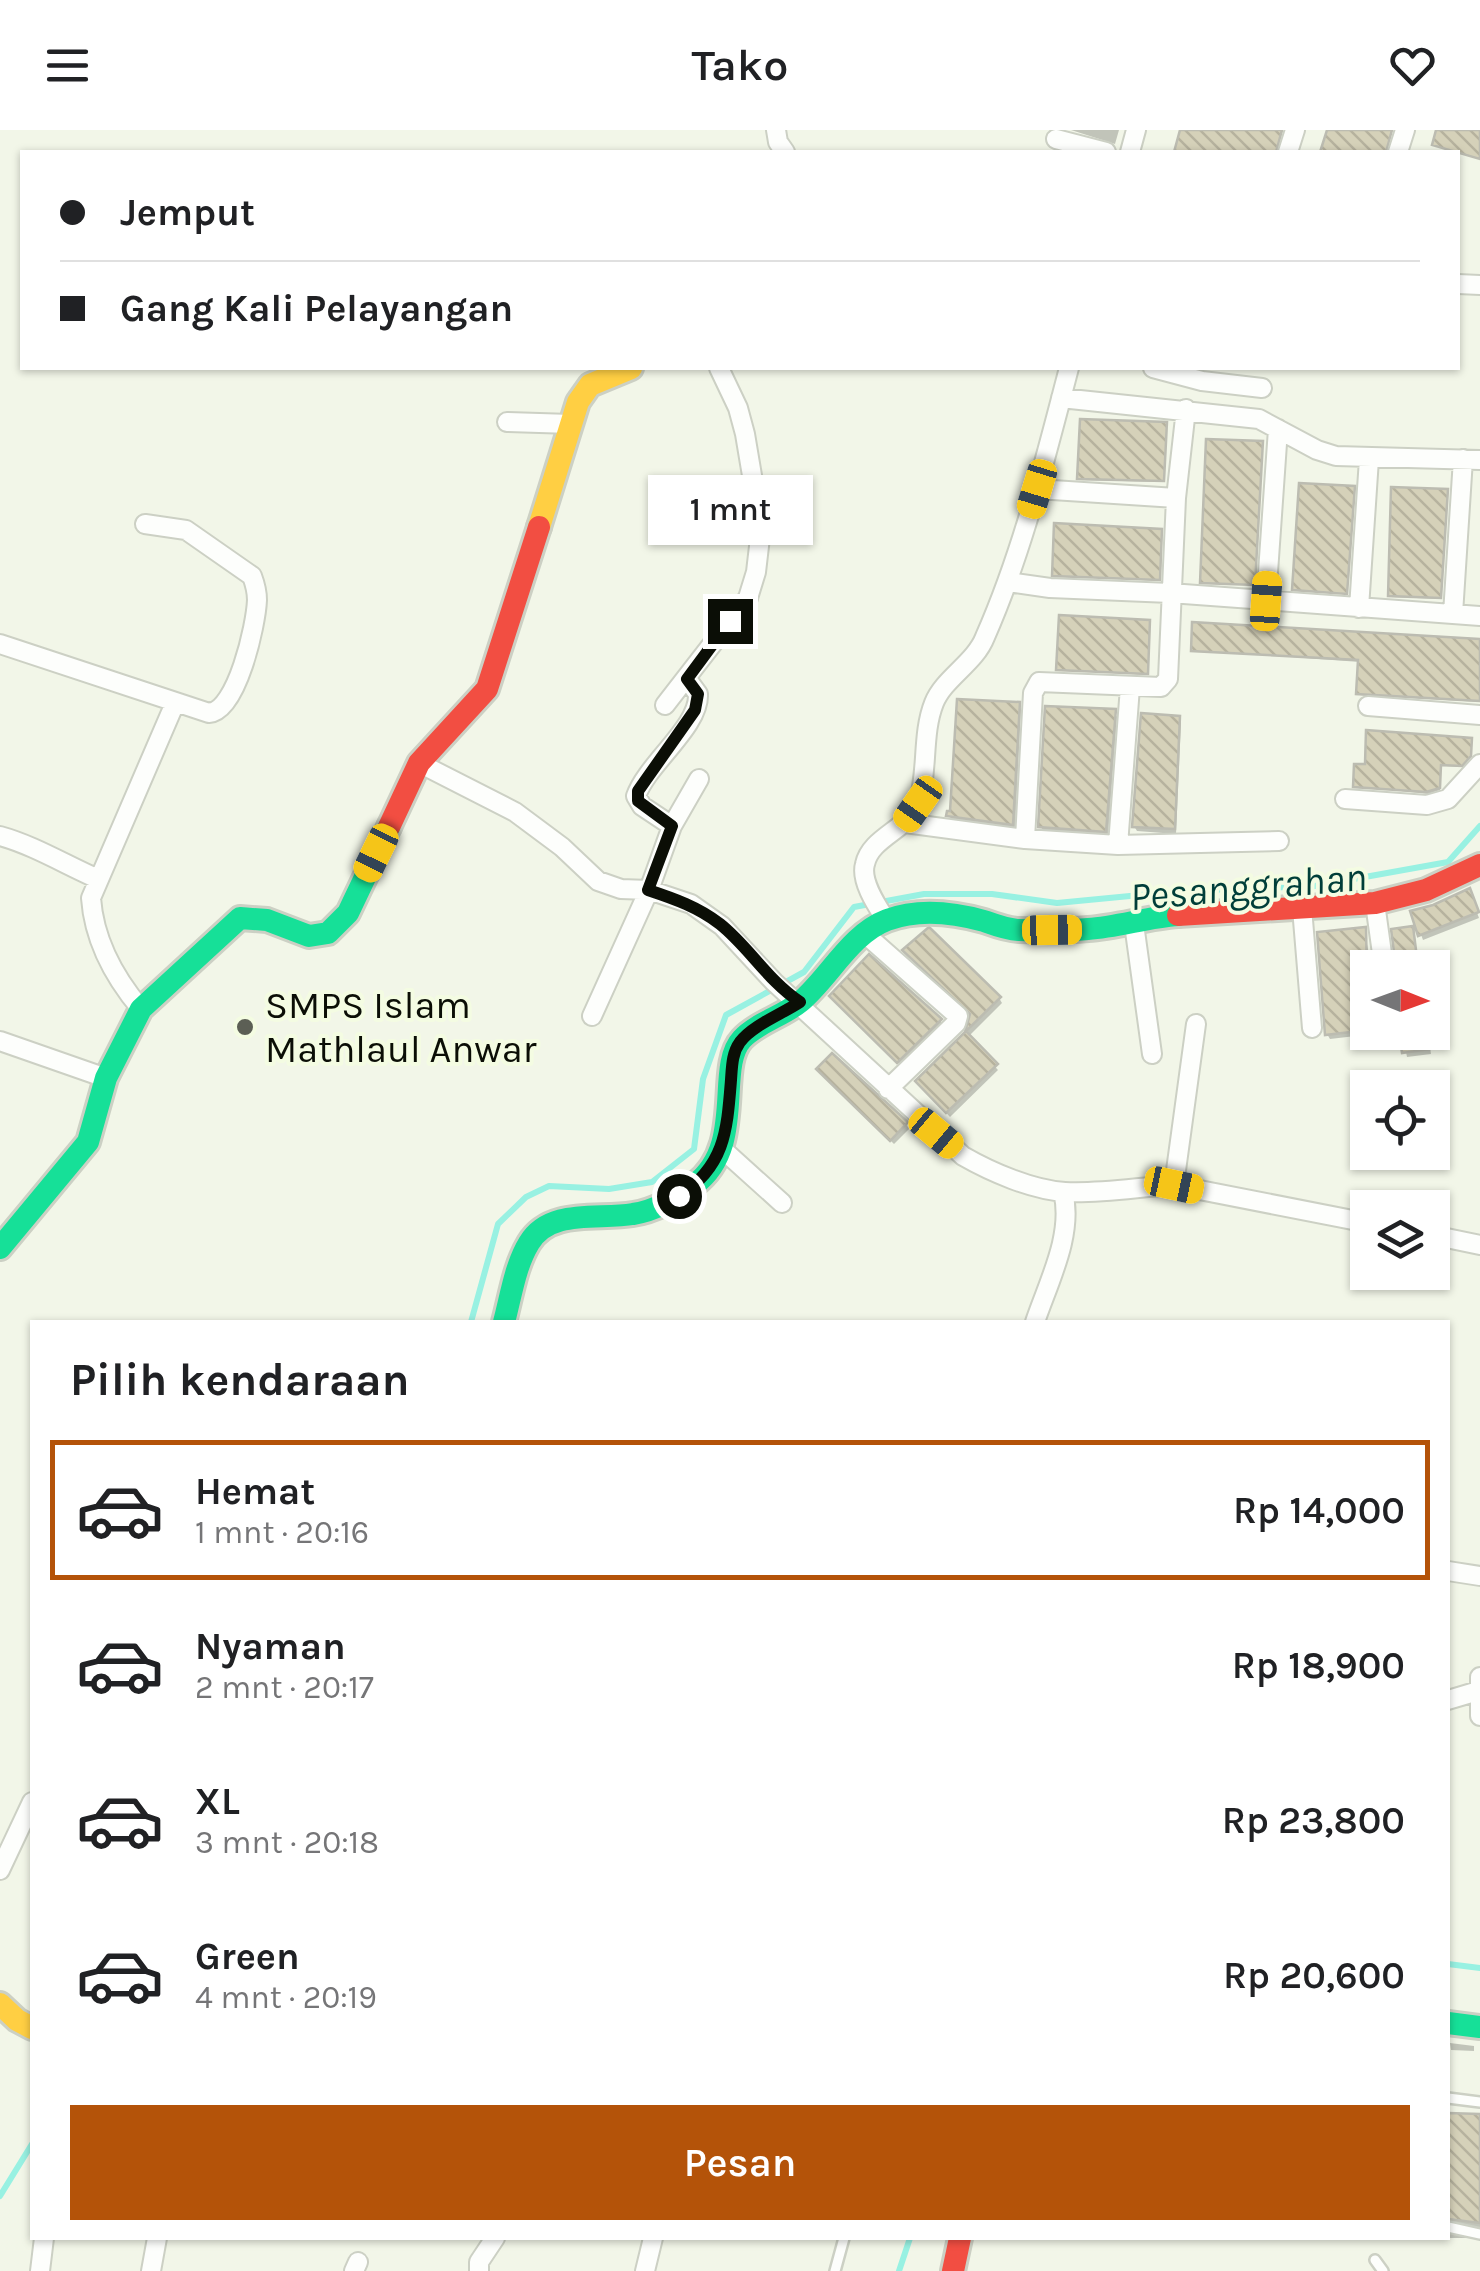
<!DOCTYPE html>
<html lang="id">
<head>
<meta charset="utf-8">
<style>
  body { margin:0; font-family:Karla,sans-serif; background:#f2f2f2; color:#202124; height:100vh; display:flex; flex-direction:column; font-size:38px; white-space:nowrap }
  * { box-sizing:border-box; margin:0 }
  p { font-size:32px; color:#757577 }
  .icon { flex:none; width:55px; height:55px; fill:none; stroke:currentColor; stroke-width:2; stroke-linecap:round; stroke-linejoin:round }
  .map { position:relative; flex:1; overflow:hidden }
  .drawer { position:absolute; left:30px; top:1190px; width:1420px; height:920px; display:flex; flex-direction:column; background:#fff; border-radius:0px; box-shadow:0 2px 8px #0004 }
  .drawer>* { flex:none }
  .top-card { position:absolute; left:20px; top:20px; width:1440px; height:220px; border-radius:0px; box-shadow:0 2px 8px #0004; display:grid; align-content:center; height:220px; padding:0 40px; background:#fff }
  .needle { width:65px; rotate:91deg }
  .tools { position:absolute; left:1350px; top:820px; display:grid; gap:20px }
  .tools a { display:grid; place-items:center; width:100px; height:100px; border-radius:0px; background:#fff; box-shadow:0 2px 8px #0004; font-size:50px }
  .end { position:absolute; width:45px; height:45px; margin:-22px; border:12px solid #0b0e06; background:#fff; box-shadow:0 0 0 5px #fff }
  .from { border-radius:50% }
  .bubble { position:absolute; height:70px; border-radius:0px; background:#fff; box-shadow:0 2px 8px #0004; font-size:32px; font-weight:600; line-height:70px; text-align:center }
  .car { position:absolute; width:30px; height:60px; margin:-30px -15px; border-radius:12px; box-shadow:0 0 8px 2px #0007; background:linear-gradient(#f5c518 24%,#345 0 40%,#f5c518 0 76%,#345 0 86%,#f5c518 0) }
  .top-card b { display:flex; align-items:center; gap:35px; height:95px; font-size:38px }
  .top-card b+b { border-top:2px solid #e0e0e0 }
  .top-card i { width:25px; height:25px; background:#202124 }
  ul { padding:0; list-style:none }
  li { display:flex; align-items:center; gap:30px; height:140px; margin:0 20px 15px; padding:0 20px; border:5px solid transparent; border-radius:0px }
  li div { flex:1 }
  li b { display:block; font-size:38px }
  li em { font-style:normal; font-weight:600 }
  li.on { border-color:#b45309 }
  li>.icon { width:90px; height:90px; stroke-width:1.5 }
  h2 { padding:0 40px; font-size:45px; line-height:120px }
  .action { display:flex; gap:20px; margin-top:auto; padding:20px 40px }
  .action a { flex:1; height:115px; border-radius:0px; background:#b45309; color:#fff; font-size:40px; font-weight:600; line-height:115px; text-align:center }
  header { display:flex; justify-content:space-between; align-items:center; height:130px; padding:0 40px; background:#fff; font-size:45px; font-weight:600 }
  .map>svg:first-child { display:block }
</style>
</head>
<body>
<header><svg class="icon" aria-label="menu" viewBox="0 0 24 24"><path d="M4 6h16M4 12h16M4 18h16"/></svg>Tako<svg class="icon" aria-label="heart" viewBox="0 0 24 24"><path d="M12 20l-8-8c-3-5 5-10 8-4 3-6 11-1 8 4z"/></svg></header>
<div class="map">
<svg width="1480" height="2141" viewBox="0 0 1480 2141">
  <defs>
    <pattern id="building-back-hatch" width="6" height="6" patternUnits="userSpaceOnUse" patternTransform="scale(2.5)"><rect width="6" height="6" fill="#d5d1b9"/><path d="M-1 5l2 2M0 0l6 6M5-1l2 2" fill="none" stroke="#b6b29e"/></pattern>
  </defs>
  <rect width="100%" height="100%" fill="#f2f6e8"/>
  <path fill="#0003" d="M1071,0H1119L1115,14Z
    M1182,0H1283L1277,22H1176Z
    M1166,295L1163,352L1080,350L1079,348Z
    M1448,363L1441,469L1391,467L1390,465Z
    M1162,403L1159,451L1054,445Z
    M1150,494L1147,545L1059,540Z
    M1480,513V572L1360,565V532L1193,520Z
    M1018,574L1021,579L1015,699L952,690L949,685Z
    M1114,582L1117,587L1108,706L1044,702L1041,697Z
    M1178,588L1181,593L1176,704L1137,701L1134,696Z
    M1471,612L1470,628L1463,637L1441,636L1440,660L1428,664L1356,656Z
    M1471,766L1479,788L1423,810L1413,783Z
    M1364,800L1372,838H1368V902H1390L1330,909L1327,904Z
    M999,868L1002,873L968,907L998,940L950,987L921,956L967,903L972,885Z
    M834,871L940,890L943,895L901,936Z
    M1402,902H1428L1431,924L1407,927Z
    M832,926L906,994L909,999L894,1014L822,944Z
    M1450,1913L1474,1916V1921L1451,1920Z
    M1448,1985L1480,1987V2108H1446Z"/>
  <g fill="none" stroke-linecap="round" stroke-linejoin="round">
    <path stroke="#98f1e2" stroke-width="6" d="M471,1192L498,1094L526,1067L549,1056L609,1059L652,1052L694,1019L703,949L726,885L804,842L854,777L924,764H992L1057,773L1182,761L1315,756L1448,732L1480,696
      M1448,1834L1480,1838
      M0,2066L32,2014
      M899,2141L910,2108"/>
  </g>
  <path fill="url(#building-back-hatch)" stroke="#bcbcb1" stroke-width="2.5" d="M1180,0H1282L1276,22H1174Z
    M1327,0H1392L1386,22H1320Z
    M1436,0H1480V29L1432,15Z
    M1080,289L1167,292L1164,351L1077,349Z
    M1206,309L1263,311L1255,455L1200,453Z
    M1299,353L1355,356L1347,464L1292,460Z
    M1391,357L1448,359L1441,468L1388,466Z
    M1054,393L1162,399L1160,450L1052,446Z
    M1059,485L1150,490L1148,544L1056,540Z
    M1192,492L1480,509V571L1356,564L1358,530L1191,521Z
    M957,569L1020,572L1013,695L946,686L947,681H950Z
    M1045,576L1116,579L1106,702L1038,697Z
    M1141,583L1180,586L1175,699L1132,697Z
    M1366,600L1472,608L1471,626L1462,636L1441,635L1440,658L1426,662L1353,657L1354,634H1365Z
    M1470,758L1479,782L1418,806L1410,781L1433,775Z
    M1413,796L1418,836L1396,838L1391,799Z
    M929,797L1001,867L966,901L998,934L946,983L915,951L965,902L970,884L902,820Z
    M1366,797L1368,900L1325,905L1317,802Z
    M869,824L942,889L897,933L829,866Z
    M1428,902L1430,919L1402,923L1399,904Z
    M832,923L908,992L890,1011L816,939Z
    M1448,1983L1480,1984V2093L1448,2089Z"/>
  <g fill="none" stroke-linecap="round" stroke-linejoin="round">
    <defs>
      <path id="lane" d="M1448,1968L1480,1972
        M1448,2097L1480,2104
        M1375,2130L1383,2141
        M835,2141L844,2108"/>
      <path id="street" d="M776,0L778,12L785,22
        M1056,9L1106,22
        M1130,22L1136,0
        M1288,22L1295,0
        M1398,22L1405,0
        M1458,154L1480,155
        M1153,238L1202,251L1262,258
        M1061,268L1259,289L1317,320L1336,326L1480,330
        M507,292L571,294
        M1037,359L1176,368
        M1008,452L1050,458L1170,463L1480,486
        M1266,471L1278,299
        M1359,478L1369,329
        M1453,484L1463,329
        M0,514L209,583C237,581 256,495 257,470C257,462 255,454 252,446L186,400L145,394
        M665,575L748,468L756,442L761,399L745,304L738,278L719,238
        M1368,576L1480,585
        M419,633L515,682L562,717L598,751L621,759L649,760L691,774L722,796L774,852L963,1026C991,1042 1032,1060 1065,1062C1101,1064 1139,1057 1174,1055L1196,894
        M1345,669L1427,675L1448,669L1480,634
        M905,693L1025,709L1118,715L1130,557
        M672,696L642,676L636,666C647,634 700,596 698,564L687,549
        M0,706C33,715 66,735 98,749
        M1025,709L1033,563L1039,552L1161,557L1168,549L1176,368L1186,279
        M1118,715L1279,711
        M1375,773L1384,838
        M1302,778L1312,898
        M886,790C877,776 860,751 865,734C871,706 911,699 919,671C928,640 922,603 934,573C944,548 975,533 985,507C1023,421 1045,329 1069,238
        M1134,794L1152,924
        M865,804L958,886L956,893L888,959
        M141,879C114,847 94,810 91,768L175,573
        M592,886L649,760L672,696L699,649
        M0,911L106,948
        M721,1018L782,1073
        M1174,1055L1368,1093
        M1432,1105L1480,1115
        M1035,1192C1048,1153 1074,1104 1063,1062
        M1448,1441L1480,1446
        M1480,1547V1586
        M1448,1570L1478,1561
        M0,1740L32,1672
        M40,2141L44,2108
        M151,2141L157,2108
        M354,2141L358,2132
        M479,2141V2132L495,2108
        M645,2141L653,2108"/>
      <path id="fast" d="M0,1118L88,1012L106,948L141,879L240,788L267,790L309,806L328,803L348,783L389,697
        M504,1192C511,1166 515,1136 529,1113C550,1078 598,1090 633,1084C654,1081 678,1068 694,1055C747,1016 715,938 742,909C757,893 783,886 800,872C829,848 850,804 887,790C919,778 952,782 984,791C995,795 1008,800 1020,800C1042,801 1066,801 1088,799C1118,797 1148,787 1178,785
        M1448,1893L1480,1897"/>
      <path id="slow" d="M539,397L578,272L590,255L631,238
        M0,1874L17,1890L32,1898"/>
      <path id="jam" d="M389,697L419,633L487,559L539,397
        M1178,785L1375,773L1426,760L1480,735
        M953,2141L960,2108"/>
    </defs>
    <use href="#lane" stroke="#ccd0c4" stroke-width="14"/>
    <use href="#street" stroke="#ccd0c4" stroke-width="22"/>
    <use href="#fast" stroke="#ccd0c4" stroke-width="28"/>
    <use href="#slow" stroke="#ccd0c4" stroke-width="28"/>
    <use href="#jam" stroke="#ccd0c4" stroke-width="28"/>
    <use href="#lane" stroke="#fdfefc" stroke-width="9"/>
    <use href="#street" stroke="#fdfefc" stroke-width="18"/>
    <use href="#fast" stroke="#16e098" stroke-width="22"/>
    <use href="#slow" stroke="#ffcf43" stroke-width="22"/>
    <use href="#jam" stroke="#f24e42" stroke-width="22"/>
  </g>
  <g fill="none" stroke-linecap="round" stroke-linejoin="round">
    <path stroke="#0b0e06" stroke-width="12" d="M679,1066C725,1036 727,1001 731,950C732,936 732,923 740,912C753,895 782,884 800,872C768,851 749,817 720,794C698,777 675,769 648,760L672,696L638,671V661L695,580L698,564L687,549L730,491"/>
  </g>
  <circle fill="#5c5f55" stroke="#f4fce2" stroke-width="4" cx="245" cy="897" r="10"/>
  <g text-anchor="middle" stroke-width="8" stroke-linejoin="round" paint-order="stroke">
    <g font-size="38" fill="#0b0e06" stroke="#f4fce2" text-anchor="start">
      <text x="265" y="888">SMPS Islam<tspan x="265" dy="44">Mathlaul Anwar</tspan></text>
    </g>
    <g font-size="40" font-style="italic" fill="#003e39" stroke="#f4fce2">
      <text transform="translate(1248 756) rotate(-5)" y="14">Pesanggrahan</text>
    </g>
  </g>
</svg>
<div class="tools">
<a><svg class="needle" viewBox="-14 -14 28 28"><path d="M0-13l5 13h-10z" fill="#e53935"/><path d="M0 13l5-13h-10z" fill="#757577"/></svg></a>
<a><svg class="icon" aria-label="locate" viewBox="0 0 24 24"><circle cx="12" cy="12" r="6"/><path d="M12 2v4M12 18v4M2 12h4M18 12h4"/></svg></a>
<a><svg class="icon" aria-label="layers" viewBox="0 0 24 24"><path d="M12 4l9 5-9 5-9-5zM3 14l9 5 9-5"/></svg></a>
</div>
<i class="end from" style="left:679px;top:1066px"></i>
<i class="end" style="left:730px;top:491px"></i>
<div class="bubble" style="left:648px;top:345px;width:165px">1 mnt</div>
<i class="car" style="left:1037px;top:359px;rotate:197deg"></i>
<i class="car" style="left:1266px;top:471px;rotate:4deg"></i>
<i class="car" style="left:918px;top:674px;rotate:215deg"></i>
<i class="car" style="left:376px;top:723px;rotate:206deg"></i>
<i class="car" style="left:1052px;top:800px;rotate:89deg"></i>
<i class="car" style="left:936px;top:1003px;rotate:130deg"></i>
<i class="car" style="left:1174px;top:1055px;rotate:102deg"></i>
<div class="top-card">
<b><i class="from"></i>Jemput</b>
<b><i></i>Gang Kali Pelayangan</b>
</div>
<section class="drawer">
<h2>Pilih kendaraan</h2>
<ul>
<li class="on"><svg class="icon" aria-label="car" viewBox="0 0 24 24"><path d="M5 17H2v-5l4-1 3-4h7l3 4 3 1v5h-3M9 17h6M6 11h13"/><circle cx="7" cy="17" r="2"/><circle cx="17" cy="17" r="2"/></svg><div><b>Hemat</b><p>1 mnt · 20:16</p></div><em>Rp 14,000</em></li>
<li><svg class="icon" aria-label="car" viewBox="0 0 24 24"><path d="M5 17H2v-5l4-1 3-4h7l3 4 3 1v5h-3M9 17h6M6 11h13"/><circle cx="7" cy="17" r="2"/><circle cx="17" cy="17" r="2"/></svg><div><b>Nyaman</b><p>2 mnt · 20:17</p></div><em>Rp 18,900</em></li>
<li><svg class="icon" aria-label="car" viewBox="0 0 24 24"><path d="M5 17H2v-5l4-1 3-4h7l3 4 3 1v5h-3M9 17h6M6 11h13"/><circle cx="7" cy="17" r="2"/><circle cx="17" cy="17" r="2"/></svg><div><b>XL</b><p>3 mnt · 20:18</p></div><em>Rp 23,800</em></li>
<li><svg class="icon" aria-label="car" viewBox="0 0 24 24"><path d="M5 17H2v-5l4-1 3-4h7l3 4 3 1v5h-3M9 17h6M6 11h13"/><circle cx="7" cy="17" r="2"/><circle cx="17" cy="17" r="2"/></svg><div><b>Green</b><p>4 mnt · 20:19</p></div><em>Rp 20,600</em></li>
</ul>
<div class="action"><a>Pesan</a></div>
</section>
</div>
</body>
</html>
